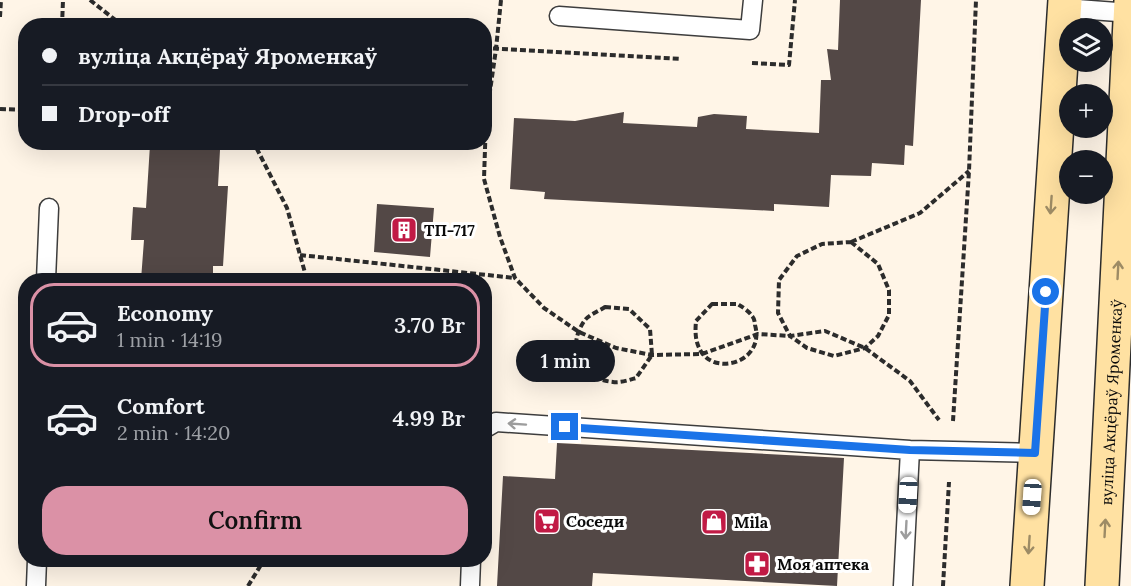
<!DOCTYPE html>
<html lang="en">
<head>
<meta charset="utf-8">
<style>
  body { margin:0; font-family:Lora,serif; background:#20242c; color:#f1f3f6; height:100vh; display:flex; flex-direction:column; font-size:22px; white-space:nowrap }
  * { box-sizing:border-box; margin:0 }
  p { font-size:20px; color:#9ea1a6 }
  .icon { flex:none; width:33px; height:33px; fill:none; stroke:currentColor; stroke-width:2; stroke-linecap:round; stroke-linejoin:round }
  .map { position:relative; flex:1; overflow:hidden }
  .side { position:absolute; left:18px; top:273px; width:474px; height:294px; display:flex; flex-direction:column; background:#171b24; border-radius:24px; box-shadow:0 6px 24px #0002 }
  .side>* { flex:none }
  .hud { position:absolute; left:18px; top:18px; width:474px; height:132px; border-radius:24px; box-shadow:0 6px 24px #0002; display:grid; align-content:center; height:132px; padding:0 24px; background:#171b24 }
  .buttons { position:absolute; left:1059px; top:18px; display:grid; gap:12px }
  .buttons a { display:grid; place-items:center; width:54px; height:54px; border-radius:50%; background:#171b24; box-shadow:0 6px 24px #0002; font-size:30px }
  .end { position:absolute; width:27px; height:27px; margin:-14px; border:8px solid #1a73e8; background:#fff; box-shadow:0 0 0 3px #fff }
  .from { border-radius:50% }
  .bubble { position:absolute; height:42px; border-radius:21px; background:#171b24; box-shadow:0 6px 24px #0002; font-size:20px; font-weight:600; line-height:42px; text-align:center }
  .car { position:absolute; width:18px; height:36px; margin:-18px -9px; border-radius:8px; box-shadow:0 0 4px 2px #0007; background:linear-gradient(#fff 24%,#345 0 40%,#fff 0 76%,#345 0 86%,#fff 0) }
  .hud b { display:flex; align-items:center; gap:21px; height:57px; font-size:22px }
  .hud b+b { border-top:2px solid #363941 }
  .hud i { width:15px; height:15px; background:#f1f3f6 }
  ul { padding:10px 0 0; list-style:none }
  li { display:flex; align-items:center; gap:18px; height:84px; margin:0 12px 9px; padding:0 12px; border:3px solid transparent; border-radius:24px }
  li div { flex:1 }
  li b { display:block; font-size:22px }
  li em { font-style:normal; font-weight:600 }
  li.selected { border-color:#db91a6 }
  li>.icon { width:54px; height:54px; stroke-width:1.5 }
  .cta { display:flex; gap:12px; margin-top:auto; padding:12px 24px }
  .cta a { flex:1; height:69px; border-radius:24px; background:#db91a6; color:#111; font-size:24px; font-weight:600; line-height:69px; text-align:center }
  .map>svg:first-child { display:block }
</style>
</head>
<body>
<div class="map">
<svg width="1131" height="586" viewBox="0 0 1131 586">
  <rect width="100%" height="100%" fill="#fff5e7"/>
  <path fill="#534846" d="M840,0H921L913,146L905,145L904,165L872,163L871,176L831,175L829,207L774,204V211L544,199L545,192L510,189L514,118L575,121L624,112L623,123L697,127L698,117L714,114L747,116L746,129L819,133L821,80H831L827,49L838,50Z
    M150,145L220,150L218,186H228L223,266H213V280H141L144,240H131L132,223L133,207L146,208Z
    M377,204L434,208L430,257L374,252Z
    M557,443L844,458L837,586L593,573L592,586H497L503,476L555,479Z"/>
  <g fill="none" stroke-linecap="round" stroke-linejoin="round">
    <defs>
      <path id="lane" d="M1064,8L1131,13
        M559,16L750,30L753,0
        M46,280L49,208
        M484,429L496,422L910,450L1035,453
        M36,586L37,560
        M470,586L471,560
        M903,586L910,450"/>
      <g id="secondary">
        <path d="M1027,586L1065,0"/>
        <path id="s1" d="M1102,586L1131,1"/>
      </g>
    </defs>
    <use href="#lane" stroke="#3d3d3d" stroke-width="21"/>
    <use href="#secondary" stroke="#2c2c2c" stroke-width="36"/>
    <path stroke="#2c2c2c" stroke-width="4" stroke-dasharray="6 3" stroke-linecap="butt" d="M90,0L123,26
      M501,0L496,49L486,119L484,179L500,237L515,278L544,308L579,332L616,348L652,355L702,354L758,334L790,336L825,331L865,348L910,381L939,420
      M0,17L1,0
      M62,26L63,0
      M484,48L681,59
      M752,63L789,65L795,0
      M0,109L26,110
      M250,142L257,149L287,208L307,280
      M851,242L878,264L889,290V315L878,336L865,348L834,356L807,348L790,336L778,313L779,280L797,256L822,244Z
      M851,242L920,213L969,171
      M300,255L515,278
      M712,304H738C742,307 749,311 752,316C754,318 755,322 755,325C765,360 719,376 702,353C695,343 695,332 696,321Z
      M605,307L629,309L650,329L652,355L636,378C629,380 620,383 613,382C580,379 565,347 585,320C589,315 599,311 605,307Z
      M953,421L969,171L976,0
      M248,586L264,560
      M943,586L949,482"/>
    <use href="#lane" stroke="#fff" stroke-width="18"/>
    <use href="#secondary" stroke="#ffe1a2" stroke-width="33"/>
  </g>
  <defs><path id="oneway-shaft" d="M-6 0H5M1.5-3L5.5 0L1.5 3" fill="none" stroke-width="1.6" stroke-linecap="round" stroke-linejoin="round" transform="scale(1.5)"/></defs>
  <g stroke="#9d8b65">
    <use href="#oneway-shaft" transform="translate(1051 205) rotate(94)"/>
    <use href="#oneway-shaft" transform="translate(1118 270) rotate(-87)"/>
    <use href="#oneway-shaft" transform="translate(1105 528) rotate(-87)"/>
    <use href="#oneway-shaft" transform="translate(1029 545) rotate(94)"/>
  </g>
  <g stroke="#9d9d9d">
    <use href="#oneway-shaft" transform="translate(517 424) rotate(-176)"/>
    <use href="#oneway-shaft" transform="translate(906 530) rotate(93)"/>
  </g>
  <g fill="none" stroke-linecap="round" stroke-linejoin="round">
    <path stroke="#1a73e8" stroke-width="8" d="M565,427L910,450L1035,453L1046,292"/>
  </g>
  <defs>
    <symbol id="building-square" viewBox="-11 -11 22 22"><rect x="-9" y="-9" width="18" height="18" rx="4" fill="#c11a45" stroke="#fff"/><path d="M-4-6H4V6H1V3H-1V6H-4ZM-2.5-4.3h1.7v1.8h-1.7ZM.8-4.3h1.7v1.8H.8ZM-2.5-1h1.7V.8h-1.7ZM.8-1h1.7V.8H.8Z" fill="#fff"/></symbol>
    <symbol id="supermarket-square" viewBox="-11 -11 22 22"><rect x="-9" y="-9" width="18" height="18" rx="4" fill="#c11a45" stroke="#fff"/><path d="M-6-5.5h2.5l.6 2H6L4.5 2H-2.5L-4.4-4H-6ZM-1.5 3.2a1.3 1.3 0 1 0 .1 0ZM3 3.2a1.3 1.3 0 1 0 .1 0Z" fill="#fff"/></symbol>
    <symbol id="shop-square" viewBox="-11 -11 22 22"><rect x="-9" y="-9" width="18" height="18" rx="4" fill="#c11a45" stroke="#fff"/><path d="M-5-2.5h2.3a2.7 3.5 0 0 1 5.4 0H5L5.5 6h-11ZM-1.5-2.5h3a1.5 2.3 0 0 0-3 0Z" fill="#fff"/></symbol>
    <symbol id="pharmacy-square" viewBox="-11 -11 22 22"><rect x="-9" y="-9" width="18" height="18" rx="4" fill="#c11a45" stroke="#fff"/><path d="M-2-6h4v4h4v4h-4v4h-4v-4h-4v-4h4Z" fill="#fff"/></symbol>
  </defs>
  <g fill-rule="evenodd">
    <use href="#building-square" x="389" y="215" width="30" height="30"/>
    <use href="#supermarket-square" x="532" y="506" width="30" height="30"/>
    <use href="#shop-square" x="699" y="507" width="30" height="30"/>
    <use href="#pharmacy-square" x="742" y="549" width="30" height="30"/>
  </g>
  <g text-anchor="middle" stroke-width="6" stroke-linejoin="round" paint-order="stroke">
    <g font-size="16" font-weight="bold" fill="#0a0a0a" stroke="#fff" text-anchor="start">
      <text x="424" y="236">ТП-717</text>
      <text x="566" y="527">Соседи</text>
      <text x="734" y="528">Mila</text>
      <text x="777" y="570">Моя аптека</text>
    </g>
    <g font-size="16" fill="#0a0a0a" stroke="#fff">
      <text dy="6" stroke="none"><textPath href="#s1" startOffset="184">вуліца Акцёраў Яроменкаў</textPath></text>
    </g>
  </g>
</svg>
<div class="buttons">
<a><svg class="icon" aria-label="layers" viewBox="0 0 24 24"><path d="M12 4l9 5-9 5-9-5zM3 14l9 5 9-5"/></svg></a>
<a>+</a>
<a>−</a>
</div>
<i class="end from" style="left:1046px;top:292px"></i>
<i class="end" style="left:565px;top:427px"></i>
<div class="bubble" style="left:516px;top:340px;width:99px">1 min</div>
<i class="car" style="left:908px;top:495px;rotate:183deg"></i>
<i class="car" style="left:1032px;top:497px;rotate:184deg"></i>
<div class="hud">
<b><i class="from"></i>вуліца Акцёраў Яроменкаў</b>
<b><i></i>Drop-off</b>
</div>
<section class="side">
<ul>
<li class="selected"><svg class="icon" aria-label="car" viewBox="0 0 24 24"><path d="M5 17H2v-5l4-1 3-4h7l3 4 3 1v5h-3M9 17h6M6 11h13"/><circle cx="7" cy="17" r="2"/><circle cx="17" cy="17" r="2"/></svg><div><b>Economy</b><p>1 min · 14:19</p></div><em>3.70 Br</em></li>
<li><svg class="icon" aria-label="car" viewBox="0 0 24 24"><path d="M5 17H2v-5l4-1 3-4h7l3 4 3 1v5h-3M9 17h6M6 11h13"/><circle cx="7" cy="17" r="2"/><circle cx="17" cy="17" r="2"/></svg><div><b>Comfort</b><p>2 min · 14:20</p></div><em>4.99 Br</em></li>
</ul>
<div class="cta"><a>Confirm</a></div>
</section>
</div>
</body>
</html>
